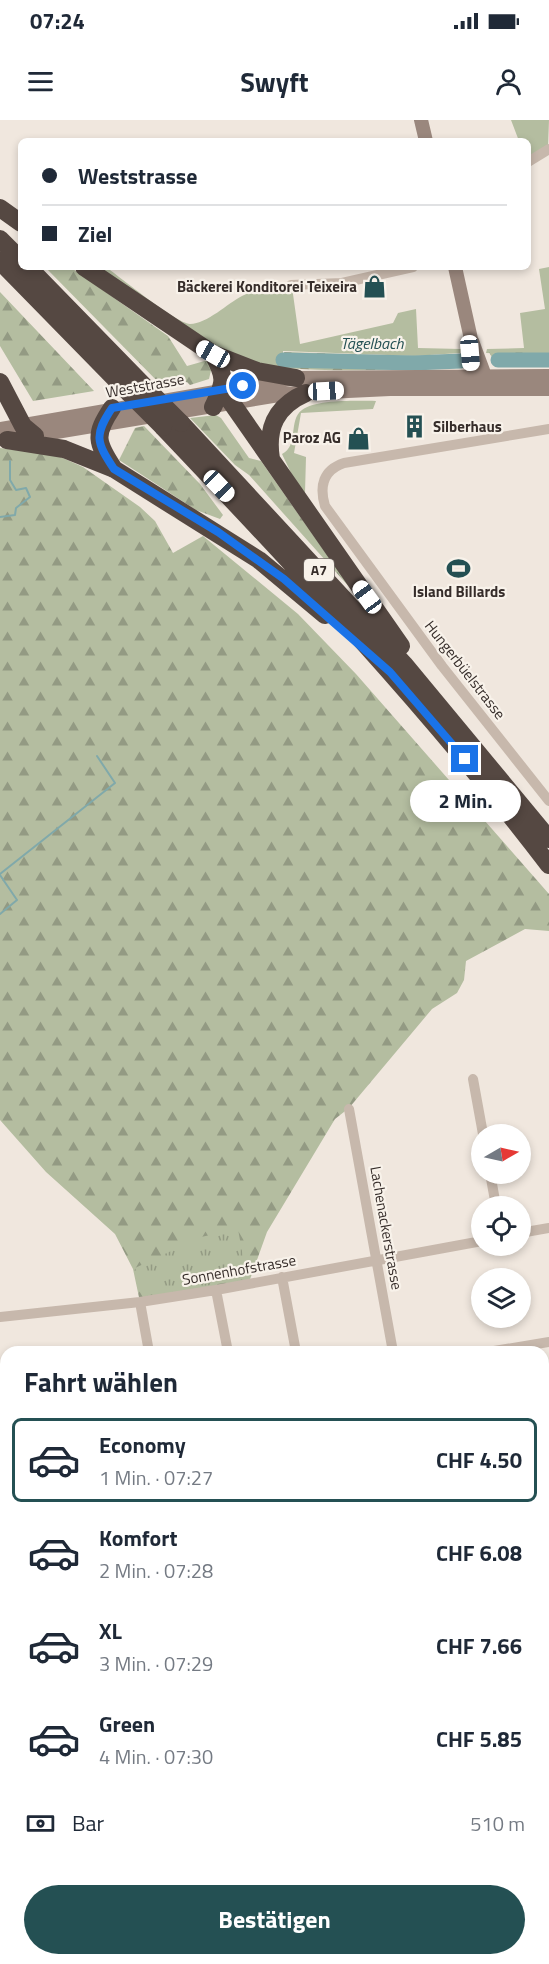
<!DOCTYPE html>
<html lang="de">
<head>
<meta charset="utf-8">
<style>
  body { margin:0; font-family:"Titillium Web",sans-serif; background:#f2f2f3; color:#1f2937; height:100vh; display:flex; flex-direction:column; font-size:22px; white-space:nowrap }
  * { box-sizing:border-box; margin:0 }
  p { font-size:20px; color:#747a83 }
  .icon { flex:none; width:33px; height:33px; fill:none; stroke:currentColor; stroke-width:2; stroke-linecap:round; stroke-linejoin:round }
  .map { position:relative; flex:1; overflow:hidden }
  .panel { position:absolute; left:0px; top:1226px; width:549px; height:620px; display:flex; flex-direction:column; background:#fff; border-radius:18px 18px 0 0; box-shadow:0 3px 9px #0003 }
  .panel>* { flex:none }
  .top-card { position:absolute; left:18px; top:18px; width:513px; height:132px; border-radius:9px; box-shadow:0 3px 9px #0003; display:grid; align-content:center; height:132px; padding:0 24px; background:#fff }
  .needle { width:39px; rotate:81deg }
  .controls { position:absolute; left:471px; top:1004px; display:grid; gap:12px }
  .controls a { display:grid; place-items:center; width:60px; height:60px; border-radius:50%; background:#fff; box-shadow:0 3px 9px #0003; font-size:30px }
  .end { position:absolute; width:27px; height:27px; margin:-14px; border:8px solid #1a73e8; background:#fff; box-shadow:0 0 0 3px #fff }
  .from { border-radius:50% }
  .bubble { position:absolute; height:42px; border-radius:21px; background:#fff; box-shadow:0 3px 9px #0003; font-size:20px; font-weight:700; line-height:42px; text-align:center }
  .car { position:absolute; width:18px; height:36px; margin:-18px -9px; border-radius:8px; box-shadow:0 0 4px 2px #0007; background:linear-gradient(#fff 24%,#345 0 40%,#fff 0 76%,#345 0 86%,#fff 0) }
  .top-card b { display:flex; align-items:center; gap:21px; height:57px; font-size:22px }
  .top-card b+b { border-top:2px solid #e0e1e3 }
  .top-card i { width:15px; height:15px; background:#1f2937 }
  ul { padding:0; list-style:none }
  li { display:flex; align-items:center; gap:18px; height:84px; margin:0 12px 9px; padding:0 12px; border:3px solid transparent; border-radius:9px }
  li div { flex:1 }
  li b { display:block; font-size:22px }
  li em { font-style:normal; font-weight:700 }
  li.selected { border-color:#245053 }
  li>.icon { width:54px; height:54px; stroke-width:1.5 }
  h2 { padding:0 24px; font-size:27px; line-height:72px }
  .pay { display:flex; align-items:center; gap:15px; height:66px; padding:0 24px; font-size:22px }
  .pay p { margin-inline-start:auto }
  .cta { display:flex; gap:12px; margin-top:auto; padding:12px 24px }
  .cta a { flex:1; height:69px; border-radius:36px; background:#245053; color:#fff; font-size:24px; font-weight:700; line-height:69px; text-align:center }
  .status { display:flex; justify-content:space-between; align-items:center; height:42px; padding:0 30px; background:#fff; direction:ltr }
  .status svg { height:16px; fill:currentColor }
  header { display:flex; justify-content:space-between; align-items:center; height:78px; padding:0 24px; background:#fff; font-size:27px; font-weight:700 }
  .map>svg:first-child { display:block }
</style>
</head>
<body>
<div class="status"><b>07:24</b><svg viewBox="0 0 49 12"><path d="M0 12V9h3v3zM5 12V6h3v6zM10 12V3h3v9zM15 12V0h3v12zM26 1h20v11H26zM47 4h2v5h-2z"/></svg></div>
<header><svg class="icon" aria-label="menu" viewBox="0 0 24 24"><path d="M4 6h16M4 12h16M4 18h16"/></svg>Swyft<svg class="icon" aria-label="person" viewBox="0 0 24 24"><circle cx="12" cy="8" r="4"/><path d="M4 21q1-7 8-7t8 7"/></svg></header>
<div class="map">
<svg width="549" height="1844" viewBox="0 0 549 1844">
  <defs>
    <pattern id="forest-firs" width="22" height="20" patternUnits="userSpaceOnUse" patternTransform="scale(1.5)"><rect width="22" height="20" fill="#b4bda0"/><path d="M5 1l3.5 6h-7zM16 11l3.5 6h-7z" fill="#939a83"/></pattern>
    <pattern id="park-tufts" width="24" height="20" patternUnits="userSpaceOnUse" patternTransform="scale(1.5)"><rect width="24" height="20" fill="#b4bda0"/><path d="M3 7l-1-3M5 7V3M7 7l1-3M15 17l-1-3M17 17v-4M19 17l1-3" fill="none" stroke="#939a83"/></pattern>
  </defs>
  <rect width="100%" height="100%" fill="#f0e7de"/>
  <path fill="#b4bda0" d="M511,0H549L548,26L528,39V21H519Z
    M92,147H106C120,157 176,203 190,204C207,204 228,183 242,176C259,167 274,167 292,167L300,224L393,203L398,193L416,189L418,228L461,229L460,233L414,236L283,231L284,251L226,234Z
    M549,147V234L486,233L487,229L524,228L520,193L545,189L539,149Z
    M376,281L373,289L301,293L294,333L306,337L305,373L292,355L282,334C299,326 288,300 302,290C317,279 358,281 376,281Z"/>
  <path fill="url(#forest-firs)" d="M45,147H70L168,216L187,246L208,240L212,246L209,259L190,265L187,262L164,268Z
    M0,172L94,271L33,281L0,226Z
    M284,232L414,236L460,234L458,244C401,251 341,252 284,248Z
    M489,232L549,233V246L500,247L496,245Z
    M216,295L221,298L249,338L261,341L351,469L249,355L235,345L190,298Z
    M144,306L200,364L223,395L220,399L196,390L119,340L135,308Z
    M0,328L56,335L83,347L140,387L155,401L173,433L203,416L298,494L356,554L549,774V811L525,809L466,841L464,860L457,873L432,889L349,988L335,999L267,1112L248,1165L140,1182L133,1149L115,1114L46,1052L0,1000Z"/>
  <path fill="url(#park-tufts)" d="M238,1109L247,1159L146,1176L135,1148L201,1117Z"/>
  <g fill="none" stroke-linecap="round" stroke-linejoin="round">
    <path stroke="#80a9aa" stroke-width="2" d="M0,397L15,395L16,388L30,377L26,368L16,370L10,360V341
      M0,754L115,663L97,636
      M0,755L17,780L0,794"/>
    <path stroke="#80a9aa" stroke-width="15" d="M283,240L414,243L461,241
      M498,240H549"/>
    <path stroke="#c7b8ac" stroke-width="10" d="M528,42L549,29
      M291,165L342,163L413,147
      M549,309L344,343C323,350 319,366 325,386L442,546L549,681
      M473,959L483,1014
      M349,989L393,1232
      M490,1053L496,1086
      M520,1113L549,1108
      M282,1157L296,1232
      M216,1170L228,1232
      M140,1182L149,1232
      M0,1197L140,1182L216,1170L482,1121
      M488,1232L549,1222
      M543,1296H549
      M543,1394L549,1388
      M0,1490L6,1488
      M543,1532L549,1533
      M0,1602L6,1600
      M0,1658L6,1692
      M543,1783H549
      M0,1821L6,1819
      M34,1839L35,1844
      M125,1839L126,1844
      M293,1839V1844
      M416,1839L417,1844
      M190,1844L195,1839"/>
    <path stroke="#9a877d" stroke-width="14" d="M421,0L426,21
      M455,147L471,219L472,251L475,262
      M472,221L485,256
      M0,309L296,258L549,256
      M26,317L285,274L390,269H549"/>
    <path stroke="#76655d" stroke-width="15" d="M543,1692L549,1636
      M528,1844V1839"/>
    <path stroke="#554842" stroke-width="18" d="M0,88L21,103
      M0,119L21,140
      M0,141L129,273
      M28,147L148,270
      M84,147L213,234L257,251L296,258
      M213,234C226,258 225,262 213,287
      M0,262L23,306L35,316
      M222,269L401,526
      M112,288C94,315 96,322 114,349
      M181,303L404,544L549,719
      M163,307C297,448 431,590 549,745
      M7,320L64,329L114,349L259,440L325,495
      M271,339C266,308 276,286 306,273"/>
    <path stroke="#554842" stroke-width="18" d="M148,270L181,303
      M129,273L163,307"/>
  </g>
  <g fill="none" stroke-linecap="round" stroke-linejoin="round">
    <path stroke="#1a73e8" stroke-width="8" d="M243,266L112,288C94,315 96,322 114,349L218,412L284,459L390,552L465,639"/>
  </g>
  <defs>
    <symbol id="shop-bare" viewBox="-9 -9 18 18"><path d="M-5-2.5h2.3a2.7 3.5 0 0 1 5.4 0H5L5.5 6h-11ZM-1.5-2.5h3a1.5 2.3 0 0 0-3 0Z" fill="#245053" stroke="#f8f2ea" stroke-width="2.5" paint-order="stroke"/></symbol>
    <symbol id="building-bare" viewBox="-9 -9 18 18"><path d="M-4-6H4V6H1V3H-1V6H-4ZM-2.5-4.3h1.7v1.8h-1.7ZM.8-4.3h1.7v1.8H.8ZM-2.5-1h1.7V.8h-1.7ZM.8-1h1.7V.8H.8Z" fill="#245053" stroke="#f8f2ea" stroke-width="2.5" paint-order="stroke"/></symbol>
    <symbol id="stadium-bare" viewBox="-9 -9 18 18"><path d="M0-5a6.5 5 0 1 0 0 10a6.5 5 0 1 0 0-10ZM-3.5-1.8h7v3.6h-7Z" fill="#245053" stroke="#f8f2ea" stroke-width="2.5" paint-order="stroke"/></symbol>
  </defs>
  <g fill-rule="evenodd">
    <use href="#shop-bare" x="358" y="150" width="33" height="33"/>
    <use href="#building-bare" x="398" y="290" width="33" height="33"/>
    <use href="#shop-bare" x="342" y="302" width="33" height="33"/>
    <use href="#stadium-bare" x="442" y="432" width="33" height="33"/>
  </g>
  <g text-anchor="middle" stroke-width="4.5" stroke-linejoin="round" paint-order="stroke">
    <rect fill="#f8f2ea" stroke="#706864" stroke-width="1.5" x="304" y="439" width="30" height="22" rx="4.5"/>
    <g font-size="14" font-weight="bold" fill="#362d2a">
      <text x="319" y="455">A7</text>
    </g>
    <g font-size="15" font-weight="bold" fill="#362d2a" stroke="#f8f2ea" text-anchor="end">
      <text x="357" y="172">Bäckerei Konditorei Teixeira</text>
      <text x="433" y="312" text-anchor="start">Silberhaus</text>
      <text x="341" y="323">Paroz AG</text>
      <text x="459" y="477" text-anchor="middle">Island Billards</text>
    </g>
    <g font-size="15" fill="#362d2a" stroke="#f8f2ea">
      <text transform="translate(145 266) rotate(-10)" y="5">Weststrasse</text>
      <text transform="translate(465 550) rotate(52)" y="5">Hungerbüelstrasse</text>
      <text transform="translate(386 1108) rotate(80)" y="5">Lachenackerstrasse</text>
      <text transform="translate(239 1150) rotate(-10)" y="5">Sonnenhofstrasse</text>
    </g>
    <g font-size="16" font-style="italic" fill="#245053" stroke="#f8f2ea">
      <text x="372" y="229">Tägelbach</text>
    </g>
  </g>
</svg>
<div class="controls">
<a><svg class="needle" viewBox="-14 -14 28 28"><path d="M0-13l5 13h-10z" fill="#e53935"/><path d="M0 13l5-13h-10z" fill="#747a83"/></svg></a>
<a><svg class="icon" aria-label="locate" viewBox="0 0 24 24"><circle cx="12" cy="12" r="6"/><path d="M12 2v4M12 18v4M2 12h4M18 12h4"/></svg></a>
<a><svg class="icon" aria-label="layers" viewBox="0 0 24 24"><path d="M12 4l9 5-9 5-9-5zM3 14l9 5 9-5"/></svg></a>
</div>
<i class="end from" style="left:243px;top:266px"></i>
<i class="end" style="left:465px;top:639px"></i>
<div class="bubble" style="left:410px;top:660px;width:111px">2 Min.</div>
<i class="car" style="left:470px;top:233px;rotate:175deg"></i>
<i class="car" style="left:213px;top:234px;rotate:299deg"></i>
<i class="car" style="left:326px;top:271px;rotate:87deg"></i>
<i class="car" style="left:219px;top:366px;rotate:136deg"></i>
<i class="car" style="left:367px;top:477px;rotate:324deg"></i>
<div class="top-card">
<b><i class="from"></i>Weststrasse</b>
<b><i></i>Ziel</b>
</div>
<section class="panel">
<h2>Fahrt wählen</h2>
<ul>
<li class="selected"><svg class="icon" aria-label="car" viewBox="0 0 24 24"><path d="M5 17H2v-5l4-1 3-4h7l3 4 3 1v5h-3M9 17h6M6 11h13"/><circle cx="7" cy="17" r="2"/><circle cx="17" cy="17" r="2"/></svg><div><b>Economy</b><p>1 Min. · 07:27</p></div><em>CHF 4.50</em></li>
<li><svg class="icon" aria-label="car" viewBox="0 0 24 24"><path d="M5 17H2v-5l4-1 3-4h7l3 4 3 1v5h-3M9 17h6M6 11h13"/><circle cx="7" cy="17" r="2"/><circle cx="17" cy="17" r="2"/></svg><div><b>Komfort</b><p>2 Min. · 07:28</p></div><em>CHF 6.08</em></li>
<li><svg class="icon" aria-label="car" viewBox="0 0 24 24"><path d="M5 17H2v-5l4-1 3-4h7l3 4 3 1v5h-3M9 17h6M6 11h13"/><circle cx="7" cy="17" r="2"/><circle cx="17" cy="17" r="2"/></svg><div><b>XL</b><p>3 Min. · 07:29</p></div><em>CHF 7.66</em></li>
<li><svg class="icon" aria-label="car" viewBox="0 0 24 24"><path d="M5 17H2v-5l4-1 3-4h7l3 4 3 1v5h-3M9 17h6M6 11h13"/><circle cx="7" cy="17" r="2"/><circle cx="17" cy="17" r="2"/></svg><div><b>Green</b><p>4 Min. · 07:30</p></div><em>CHF 5.85</em></li>
</ul>
<div class="pay"><svg class="icon" aria-label="cash" viewBox="0 0 24 24"><path d="M3 7h18v10H3z"/><circle cx="12" cy="12" r="2"/></svg>Bar<p>510 m</p></div>
<div class="cta"><a>Bestätigen</a></div>
</section>
</div>
</body>
</html>
